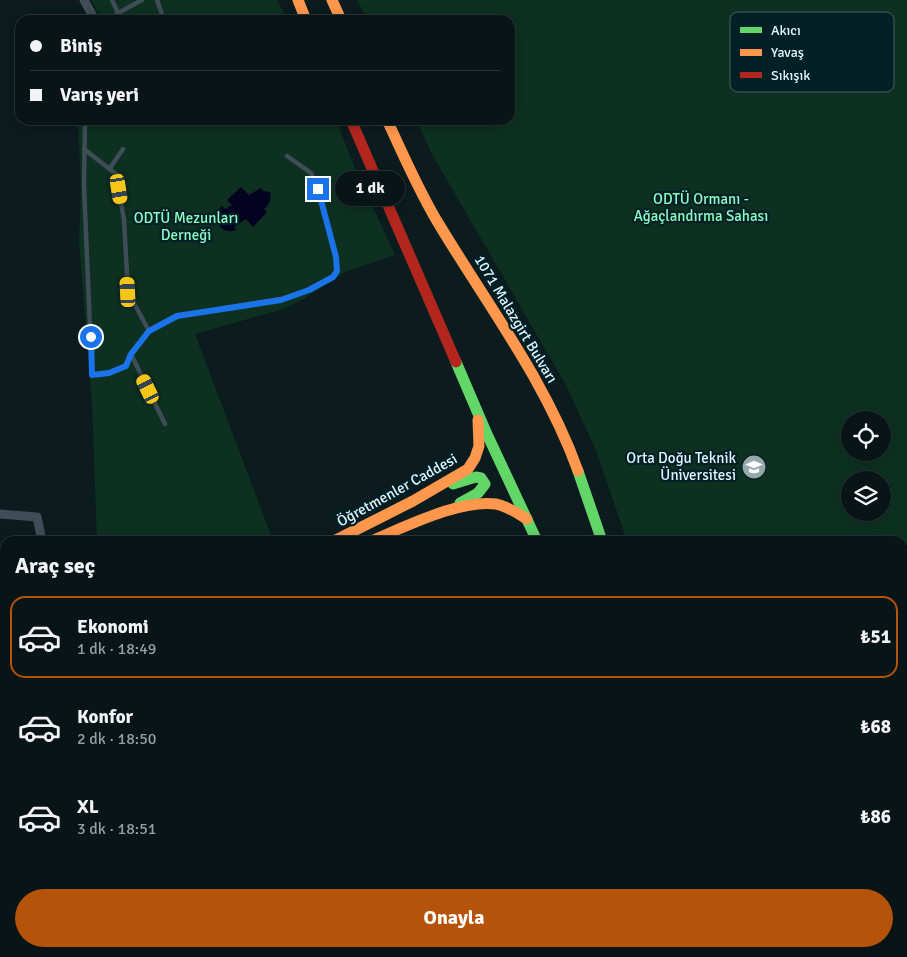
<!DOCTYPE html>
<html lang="tr">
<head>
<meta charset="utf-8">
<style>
  body { margin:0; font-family:Signika,sans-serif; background:#162123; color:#f1f3f6; height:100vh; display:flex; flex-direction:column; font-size:19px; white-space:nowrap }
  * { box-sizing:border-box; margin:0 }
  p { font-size:16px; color:#989ea1 }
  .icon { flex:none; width:28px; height:28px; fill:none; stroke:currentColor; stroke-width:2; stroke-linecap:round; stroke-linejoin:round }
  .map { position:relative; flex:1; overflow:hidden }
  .side { position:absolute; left:0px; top:536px; width:908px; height:421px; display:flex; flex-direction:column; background:#081416; border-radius:15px 15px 0 0; box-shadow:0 2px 12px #0003,0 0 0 1px #293335 }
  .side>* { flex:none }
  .banner { position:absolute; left:15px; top:15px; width:500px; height:110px; border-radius:15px; box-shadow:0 2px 12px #0003,0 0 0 1px #293335; display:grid; align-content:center; height:110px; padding:0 15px; background:#081416 }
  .buttons { position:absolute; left:841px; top:411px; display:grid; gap:10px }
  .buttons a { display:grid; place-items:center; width:50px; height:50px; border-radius:50%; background:#081416; box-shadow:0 2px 12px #0003,0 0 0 1px #293335; font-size:25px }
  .end { position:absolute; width:22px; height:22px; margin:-11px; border:6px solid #1a73e8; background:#fff; box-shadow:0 0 0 2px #fff }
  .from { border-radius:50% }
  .bubble { position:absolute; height:35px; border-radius:18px; background:#081416; box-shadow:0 2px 12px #0003,0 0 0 1px #293335; font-size:16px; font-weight:700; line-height:35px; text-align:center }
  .car { position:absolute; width:15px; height:30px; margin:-15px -8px; border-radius:6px; box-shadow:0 0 4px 1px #0007; background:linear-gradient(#f5c518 24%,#345 0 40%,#f5c518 0 76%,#345 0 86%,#f5c518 0) }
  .banner b { display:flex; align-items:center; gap:18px; height:48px; font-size:19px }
  .banner b+b { border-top:1px solid #293335 }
  .banner i { width:12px; height:12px; background:#f1f3f6 }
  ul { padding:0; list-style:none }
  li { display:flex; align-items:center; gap:15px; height:82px; margin:0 10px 8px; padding:0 5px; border:2px solid transparent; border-radius:15px }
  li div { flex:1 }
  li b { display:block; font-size:19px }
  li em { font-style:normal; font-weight:700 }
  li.active { border-color:#b45309 }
  li>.icon { width:45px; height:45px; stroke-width:1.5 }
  h2 { padding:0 15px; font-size:22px; line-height:60px }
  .primary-button { display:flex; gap:10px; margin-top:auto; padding:10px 15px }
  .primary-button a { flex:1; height:58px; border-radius:30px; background:#b45309; color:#fff; font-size:20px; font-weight:700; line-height:58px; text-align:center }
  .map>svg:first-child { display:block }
</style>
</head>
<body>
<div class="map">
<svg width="907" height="957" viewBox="0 0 907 957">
  <rect width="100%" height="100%" fill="#0b1b1e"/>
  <path fill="#01252d" d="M5,728V952L39,953L41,957H0V731Z"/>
  <path fill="#0d3021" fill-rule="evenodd" d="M91,0H277L288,20H102Z
    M357,0H907V957H777L775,953L902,952V541H627L597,453L567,387L432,154L416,120H510V20H367ZM850,420H882V452H850ZM850,480H882V512H850Z
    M78,120H336L354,166L395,255L345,272L302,300L280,310L195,334L272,538L266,541H97L92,404L79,242L81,189Z"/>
  <path fill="#030221" d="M241,187L249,195L261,188L263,191L270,192C272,198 269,205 264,209L267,212L253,227L246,219L234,227L236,230C220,236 211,218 222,206L225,209L232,205L227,200Z"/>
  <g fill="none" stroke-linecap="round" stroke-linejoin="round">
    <path stroke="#3e4d57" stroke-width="4.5" d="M112,0L118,13
      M157,0L164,20
      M110,20L118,13L142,0
      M85,120L84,186L92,375L109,373L126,366L131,354L149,331L177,316L281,299L309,290L333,277L337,271L336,257L318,189L311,173L287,156
      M84,149L116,174L124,220L128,292L149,331
      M110,168L123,149
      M131,354L165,424"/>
    <path stroke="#3e4d57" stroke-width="9" d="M84,0L95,20
      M0,514L37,517L42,541
      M0,643L5,652
      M136,952L137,957
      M146,952L147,957"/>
    <path stroke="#63d668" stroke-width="11" d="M456,362L486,432L537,541
      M578,471L602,541
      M453,484L476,477L481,478L485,484L478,493L460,503
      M0,699L5,696
      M0,716L5,714
      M715,952L717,957"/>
    <path stroke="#ff974d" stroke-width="11" d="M298,0L306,20
      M332,0L341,20
      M387,120C404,156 419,192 440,226C489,307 546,382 578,471
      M334,541L413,501L468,469L475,458L479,446L478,420
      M371,541C405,527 460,499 496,504C507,506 517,513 527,519
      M743,952L745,957"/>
    <path stroke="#b3261e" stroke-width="11" d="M351,120L456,362"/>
  </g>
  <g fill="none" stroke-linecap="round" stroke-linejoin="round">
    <path stroke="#1a73e8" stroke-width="6" d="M91,337L92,375L109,373L126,366L131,354L149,331L177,316L281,300L309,290L333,277L337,271L336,257L318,189"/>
  </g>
  <defs>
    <symbol id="university-disc" viewBox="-11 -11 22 22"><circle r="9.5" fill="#95a9ad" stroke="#032026"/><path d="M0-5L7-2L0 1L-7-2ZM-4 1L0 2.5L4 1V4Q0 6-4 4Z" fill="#fff"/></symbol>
  </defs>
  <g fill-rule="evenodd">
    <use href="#university-disc" x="740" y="453" width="28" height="28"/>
  </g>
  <g text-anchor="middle" stroke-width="4.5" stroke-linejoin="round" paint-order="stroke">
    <g font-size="15" fill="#8afac1" stroke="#032026">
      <text x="701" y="204">ODTÜ Ormanı -<tspan x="701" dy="17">Ağaçlandırma Sahası</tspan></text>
      <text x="186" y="223">ODTÜ Mezunları<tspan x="186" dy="17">Derneği</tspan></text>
    </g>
    <g font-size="15" fill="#e0f5fa" stroke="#032026">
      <text transform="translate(516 319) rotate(59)" y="5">1071 Malazgirt Bulvarı</text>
      <text transform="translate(397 490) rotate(-29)" y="5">Öğretmenler Caddesi</text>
    </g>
    <g font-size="15" fill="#e0f5fa" stroke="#032026" text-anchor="end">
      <text x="736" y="463">Orta Doğu Teknik<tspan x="736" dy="17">Üniversitesi</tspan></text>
    </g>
  </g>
  <rect x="730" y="12" width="164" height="80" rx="8" fill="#032026" stroke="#456066" stroke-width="1"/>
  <rect x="740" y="27" width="22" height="6" fill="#63d668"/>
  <rect x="740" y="49" width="22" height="7" fill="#ff974d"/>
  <rect x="740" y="72" width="22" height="6" fill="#b3261e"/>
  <g font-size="14" fill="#e0f5fa">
    <text x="771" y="35">Akıcı</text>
    <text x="771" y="57">Yavaş</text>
    <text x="771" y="80">Sıkışık</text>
  </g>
</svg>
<div class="buttons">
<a><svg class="icon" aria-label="locate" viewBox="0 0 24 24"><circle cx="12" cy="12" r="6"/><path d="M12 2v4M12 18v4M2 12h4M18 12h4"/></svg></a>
<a><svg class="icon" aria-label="layers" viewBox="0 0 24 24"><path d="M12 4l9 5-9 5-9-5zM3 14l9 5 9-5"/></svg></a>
</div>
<i class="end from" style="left:91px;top:337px"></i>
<i class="end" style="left:318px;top:189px"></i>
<div class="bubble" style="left:335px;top:171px;width:70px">1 dk</div>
<i class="car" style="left:119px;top:189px;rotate:171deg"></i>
<i class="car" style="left:128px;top:292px;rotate:357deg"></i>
<i class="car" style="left:148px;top:389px;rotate:334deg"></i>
<div class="banner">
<b><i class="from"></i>Biniş</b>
<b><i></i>Varış yeri</b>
</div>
<section class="side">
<h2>Araç seç</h2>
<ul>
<li class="active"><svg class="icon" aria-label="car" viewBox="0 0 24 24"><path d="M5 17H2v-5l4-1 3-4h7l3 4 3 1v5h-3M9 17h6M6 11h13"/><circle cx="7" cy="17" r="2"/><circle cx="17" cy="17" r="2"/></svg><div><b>Ekonomi</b><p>1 dk · 18:49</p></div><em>₺51</em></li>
<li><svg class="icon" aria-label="car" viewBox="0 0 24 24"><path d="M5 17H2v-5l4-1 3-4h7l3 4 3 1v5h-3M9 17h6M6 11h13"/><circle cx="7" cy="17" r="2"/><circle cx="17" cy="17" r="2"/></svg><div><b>Konfor</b><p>2 dk · 18:50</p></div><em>₺68</em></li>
<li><svg class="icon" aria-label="car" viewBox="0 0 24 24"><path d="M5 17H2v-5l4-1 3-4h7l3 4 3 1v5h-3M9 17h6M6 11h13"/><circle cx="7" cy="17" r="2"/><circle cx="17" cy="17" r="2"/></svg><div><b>XL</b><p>3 dk · 18:51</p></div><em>₺86</em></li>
</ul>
<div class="primary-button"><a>Onayla</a></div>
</section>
</div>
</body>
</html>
